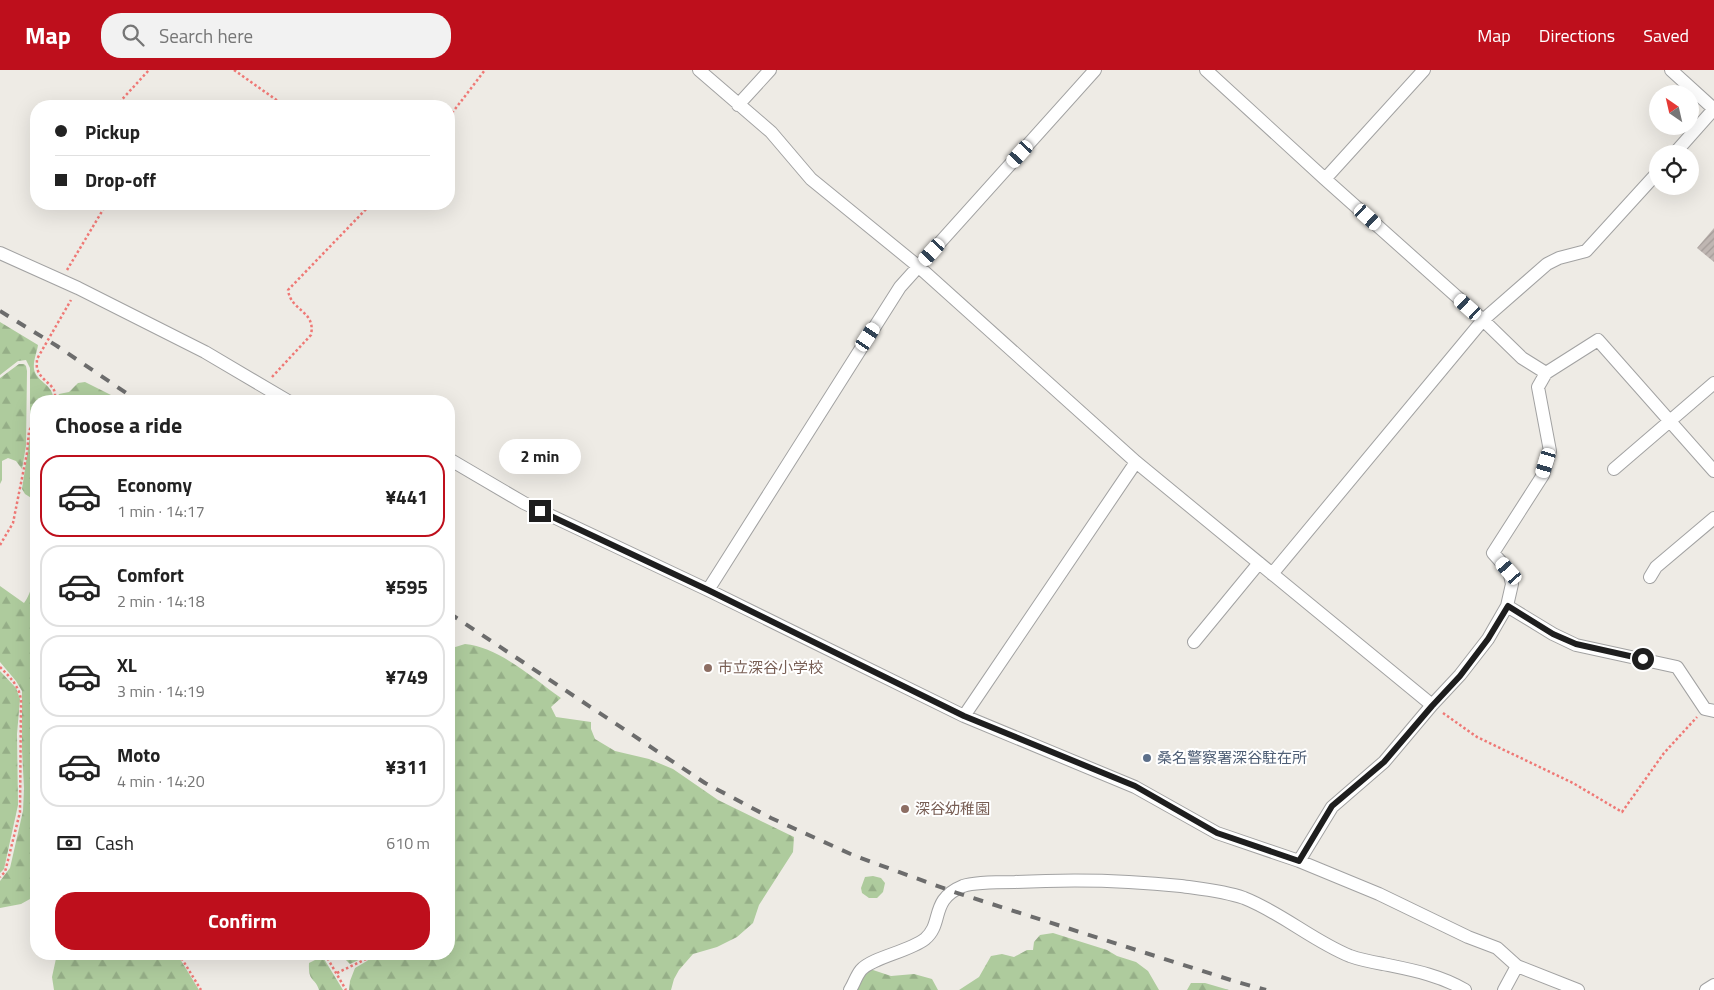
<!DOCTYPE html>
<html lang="en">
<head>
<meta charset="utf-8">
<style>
  body { margin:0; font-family:"Titillium Web","Noto Sans JP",sans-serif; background:#f2f2f2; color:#222; height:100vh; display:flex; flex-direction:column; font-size:19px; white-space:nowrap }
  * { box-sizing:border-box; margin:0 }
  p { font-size:16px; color:#767676 }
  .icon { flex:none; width:28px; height:28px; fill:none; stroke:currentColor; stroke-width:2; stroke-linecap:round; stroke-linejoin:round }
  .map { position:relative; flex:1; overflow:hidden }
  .drawer { position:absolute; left:30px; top:325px; width:425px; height:565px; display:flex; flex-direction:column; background:#fff; border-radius:20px; box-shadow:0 5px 20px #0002 }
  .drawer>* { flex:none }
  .guide { position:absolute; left:30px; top:30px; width:425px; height:110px; border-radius:20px; box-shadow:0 5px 20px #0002; display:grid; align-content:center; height:110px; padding:0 25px; background:#fff }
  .needle { width:32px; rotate:326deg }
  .controls { position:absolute; left:1649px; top:15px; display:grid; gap:10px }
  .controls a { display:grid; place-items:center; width:50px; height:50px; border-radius:50%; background:#fff; box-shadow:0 5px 20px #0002; font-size:25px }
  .end { position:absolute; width:22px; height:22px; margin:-11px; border:6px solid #1e1e1e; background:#fff; box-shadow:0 0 0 2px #fff }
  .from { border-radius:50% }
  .bubble { position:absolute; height:35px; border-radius:18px; background:#fff; box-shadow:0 5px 20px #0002; font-size:16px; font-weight:700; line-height:35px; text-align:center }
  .car { position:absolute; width:15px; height:30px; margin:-15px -8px; border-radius:6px; box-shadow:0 0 4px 1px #0007; background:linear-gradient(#fff 24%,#345 0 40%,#fff 0 76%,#345 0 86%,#fff 0) }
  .guide b { display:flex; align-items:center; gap:18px; height:48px; font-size:19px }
  .guide b+b { border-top:1px solid #e0e0e0 }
  .guide i { width:12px; height:12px; background:#222 }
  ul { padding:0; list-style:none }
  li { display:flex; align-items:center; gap:15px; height:82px; margin:0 10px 8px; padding:0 15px; border:2px solid #e0e0e0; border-radius:20px }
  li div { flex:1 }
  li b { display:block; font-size:19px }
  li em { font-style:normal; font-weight:700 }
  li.current { border-color:#be0f1c }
  li>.icon { width:45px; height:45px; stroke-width:1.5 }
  h2 { padding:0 25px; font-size:22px; line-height:60px }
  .pay { display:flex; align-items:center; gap:12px; height:55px; padding:0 25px; font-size:19px }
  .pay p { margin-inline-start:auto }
  .primary-button { display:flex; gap:10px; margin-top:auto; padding:10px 25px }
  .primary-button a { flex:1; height:58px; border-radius:20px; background:#be0f1c; color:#fff; font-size:20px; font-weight:700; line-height:58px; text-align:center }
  header { display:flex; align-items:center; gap:30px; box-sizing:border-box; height:70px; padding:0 25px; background:#be0f1c; color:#fff }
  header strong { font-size:24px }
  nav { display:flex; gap:28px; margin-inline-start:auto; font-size:18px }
  .search { width:350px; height:45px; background:#f2f2f2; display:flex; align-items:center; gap:12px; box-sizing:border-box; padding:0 18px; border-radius:20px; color:#767676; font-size:19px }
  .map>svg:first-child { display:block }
</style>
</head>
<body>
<header>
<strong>Map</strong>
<div class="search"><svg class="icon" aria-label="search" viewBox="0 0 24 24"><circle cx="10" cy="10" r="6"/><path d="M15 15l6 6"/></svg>Search here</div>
<nav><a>Map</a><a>Directions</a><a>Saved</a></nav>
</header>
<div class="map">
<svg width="1714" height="920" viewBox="0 0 1714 920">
  <defs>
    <pattern id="forest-firs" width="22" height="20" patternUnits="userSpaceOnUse" patternTransform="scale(1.25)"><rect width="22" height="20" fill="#aecb9d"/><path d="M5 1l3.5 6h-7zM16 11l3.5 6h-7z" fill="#95ae87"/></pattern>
    <pattern id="building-hatch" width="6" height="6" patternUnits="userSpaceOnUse" patternTransform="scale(1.25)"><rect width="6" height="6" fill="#bfb6b2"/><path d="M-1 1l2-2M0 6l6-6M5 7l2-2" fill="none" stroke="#a49c99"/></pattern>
  </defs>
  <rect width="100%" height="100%" fill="#eeebe5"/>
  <path fill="url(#forest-firs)" d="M0,252L38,275C37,282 33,291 34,299C36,311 51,314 53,326L49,331H36V344L32,351L30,350V298L26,290L18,291L0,305Z
    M19,294H24L26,296L27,301L26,376L22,399L16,391L8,388L2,391V410L0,414V308Z
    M85,312L123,331H55L59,324L69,322L78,313Z
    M36,351V431L25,424L22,419L31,359Z
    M36,505V828L30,829L21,834L0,838V811L10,798L23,741L24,718L22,680V621L16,611L0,592V512V516L24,533C30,525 32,515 36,505Z
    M465,574C499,577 534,609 561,628L551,637L556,647L591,652V659L595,669L615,681L649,689L673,699L718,730L794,767L793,782L759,835L753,853L737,867L717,877L693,884L679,900L674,909L671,920H349L350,911L355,898L367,891L373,884H449V579Z
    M0,601L16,618L20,629L17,664L18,735L4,799L0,803Z
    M873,806L881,808L885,813L883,822L877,828H869L862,823L861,818L865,807Z
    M1053,863L1107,880L1117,886L1136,892L1148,901L1159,920H959L979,907L991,886L1002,884L1014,887L1027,880H1033L1034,872L1040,865Z
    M57,884H177L199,920H54L52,907Z
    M318,884H321L343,920H319C315,907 308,913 309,893L317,889Z
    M346,884H367L363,888L350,894L345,889Z
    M867,898L891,906L914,904L932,909L938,920H854Z
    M1191,913H1205L1229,920H1187Z"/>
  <path fill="url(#building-hatch)" d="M1714,158V192L1697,178Z"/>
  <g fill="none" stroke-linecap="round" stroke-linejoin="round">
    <defs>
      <path id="minor" d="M699,0L771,62L811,109L919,197L1136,392L1432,635
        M1206,0L1325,109L1483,250L1522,288L1546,303
        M1671,0L1714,39
        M738,35L770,0
        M1674,84L1714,39
        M1325,109L1424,0
        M0,183L78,218L205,282L288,331
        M449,389L524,433L708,520L964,646L1135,717L1217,763L1299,791L1379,824L1468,867L1497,878L1517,896L1578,920
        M1614,399L1714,313
        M1272,504L1483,250L1547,194L1559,188L1586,181L1658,102
        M1650,507L1656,497L1714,448
        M708,520L900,217L1095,0
        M1507,536L1553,564L1576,575L1677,597L1705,639L1714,641
        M1194,572L1259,493
        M964,646L1136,392
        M1299,791L1332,737L1384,692L1432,635L1460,605L1488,569L1507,536L1512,514L1509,501L1493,483L1543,405L1550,381L1538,317L1546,303L1598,270L1714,401
        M850,920C854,914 856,906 861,900C873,887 908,882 925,869C944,853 929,830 963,816C974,812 1002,812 1015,812C1071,809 1126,810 1181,816C1202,819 1224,821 1244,828C1282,843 1313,871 1350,886C1361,890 1372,892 1383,894C1412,900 1440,905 1465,920
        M1504,920L1517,896
        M1706,920L1714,915"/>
    </defs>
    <use href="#minor" stroke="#a2a2a2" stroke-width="14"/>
    <path stroke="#ef7875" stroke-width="2.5" stroke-dasharray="2.5 2.5" stroke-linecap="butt" d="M234,0L285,36
      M116,36L149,0
      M449,47L485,0
      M67,200L104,138L99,134
      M272,307L311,265C316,240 291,242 288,220L371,134
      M53,331C61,317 43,313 38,301C36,297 37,293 37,289L71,230
      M0,475L13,453L27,383L29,361L36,348
      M0,597C10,607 20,617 21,631L20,742L5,802L0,807
      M1443,643L1477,667L1573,713L1622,742L1664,683L1697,647
      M179,884L201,920
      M325,884L346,920
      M337,903L366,889L371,884"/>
    <use href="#minor" stroke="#fff" stroke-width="12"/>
    <path stroke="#6c6c6c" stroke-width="4" stroke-dasharray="10 10" stroke-linecap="butt" d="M0,241L57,276L138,331
      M449,543L705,713L771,748L855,786L954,822L1237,912L1266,920"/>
  </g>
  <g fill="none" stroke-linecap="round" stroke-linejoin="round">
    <path stroke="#1e1e1e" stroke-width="6" d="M540,441L708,520L964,646L1135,716L1217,763L1299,791L1332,736L1384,692L1432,636L1460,606L1488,569L1508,536L1553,564L1576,574L1643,589"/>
  </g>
  <g fill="#8d6e63" stroke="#fff" stroke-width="2">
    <circle cx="708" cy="598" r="5"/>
    <circle cx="905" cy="739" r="5"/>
  </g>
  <circle fill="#5c6f8a" stroke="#fff" stroke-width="2" cx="1147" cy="688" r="5"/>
  <g text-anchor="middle" stroke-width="4" stroke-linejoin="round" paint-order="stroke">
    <g font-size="15" fill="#785e54" stroke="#fff" text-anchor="start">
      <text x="718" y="603">市立深谷小学校</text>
      <text x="915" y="744">深谷幼稚園</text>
    </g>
    <g font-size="15" fill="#4e5e75" stroke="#fff" text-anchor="start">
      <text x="1157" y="693">桑名警察署深谷駐在所</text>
    </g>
  </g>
</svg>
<div class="controls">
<a><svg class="needle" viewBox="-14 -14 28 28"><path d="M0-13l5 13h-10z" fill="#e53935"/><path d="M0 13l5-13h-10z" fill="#767676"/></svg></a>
<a><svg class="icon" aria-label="locate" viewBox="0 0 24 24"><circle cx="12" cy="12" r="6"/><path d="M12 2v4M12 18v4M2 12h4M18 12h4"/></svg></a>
</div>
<i class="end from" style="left:1643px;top:589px"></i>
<i class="end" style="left:540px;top:441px"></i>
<div class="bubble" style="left:499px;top:369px;width:82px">2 min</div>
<i class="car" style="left:1020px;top:84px;rotate:222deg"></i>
<i class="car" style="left:1368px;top:147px;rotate:132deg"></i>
<i class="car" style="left:932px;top:182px;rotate:222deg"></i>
<i class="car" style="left:1468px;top:237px;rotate:312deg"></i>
<i class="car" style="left:868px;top:267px;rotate:33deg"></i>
<i class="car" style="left:1546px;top:393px;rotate:197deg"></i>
<i class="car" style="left:1509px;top:501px;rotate:319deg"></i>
<div class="guide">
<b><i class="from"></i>Pickup</b>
<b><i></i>Drop-off</b>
</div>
<section class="drawer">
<h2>Choose a ride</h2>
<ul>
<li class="current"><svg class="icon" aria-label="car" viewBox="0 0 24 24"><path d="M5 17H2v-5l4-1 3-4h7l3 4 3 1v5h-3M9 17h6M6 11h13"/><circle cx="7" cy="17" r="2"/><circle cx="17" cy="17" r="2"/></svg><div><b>Economy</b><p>1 min · 14:17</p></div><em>¥441</em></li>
<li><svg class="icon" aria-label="car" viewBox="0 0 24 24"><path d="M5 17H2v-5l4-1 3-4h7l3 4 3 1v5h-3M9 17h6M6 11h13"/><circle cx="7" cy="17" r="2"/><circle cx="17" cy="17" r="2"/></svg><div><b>Comfort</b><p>2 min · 14:18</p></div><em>¥595</em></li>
<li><svg class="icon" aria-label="car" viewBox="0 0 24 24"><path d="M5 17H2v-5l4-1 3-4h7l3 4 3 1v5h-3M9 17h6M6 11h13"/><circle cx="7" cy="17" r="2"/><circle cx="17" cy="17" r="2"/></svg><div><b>XL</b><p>3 min · 14:19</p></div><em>¥749</em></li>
<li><svg class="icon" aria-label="car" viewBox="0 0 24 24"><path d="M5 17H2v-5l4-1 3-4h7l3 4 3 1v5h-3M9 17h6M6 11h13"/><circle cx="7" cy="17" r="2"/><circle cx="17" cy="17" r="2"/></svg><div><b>Moto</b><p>4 min · 14:20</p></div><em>¥311</em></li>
</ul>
<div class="pay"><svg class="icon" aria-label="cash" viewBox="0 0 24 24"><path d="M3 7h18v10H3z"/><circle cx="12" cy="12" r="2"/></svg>Cash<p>610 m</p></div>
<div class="primary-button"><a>Confirm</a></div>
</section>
</div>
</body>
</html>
